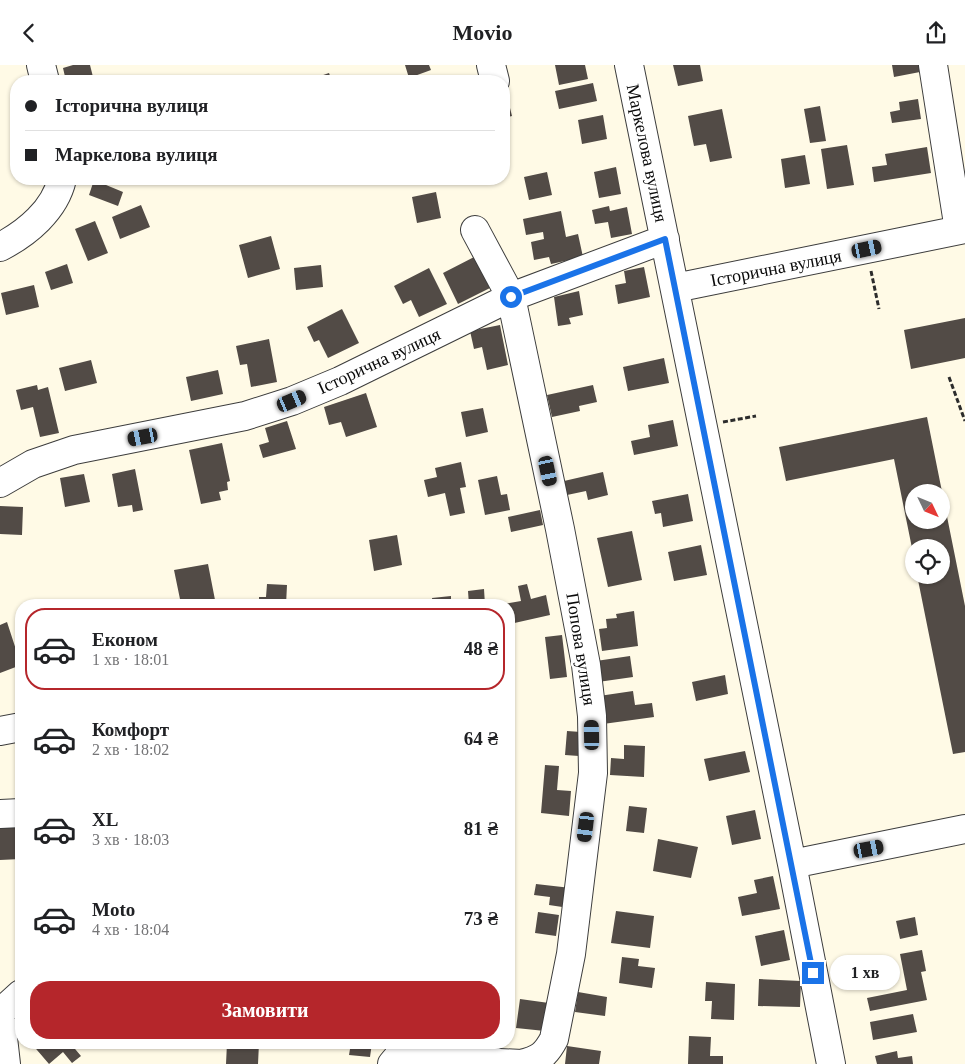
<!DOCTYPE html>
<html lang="uk">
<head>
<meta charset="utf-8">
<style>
  body { margin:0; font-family:"Times New Roman",serif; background:#f2f2f2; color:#202124; height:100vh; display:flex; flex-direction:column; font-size:19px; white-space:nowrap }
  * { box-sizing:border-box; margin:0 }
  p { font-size:16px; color:#757577 }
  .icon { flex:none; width:28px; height:28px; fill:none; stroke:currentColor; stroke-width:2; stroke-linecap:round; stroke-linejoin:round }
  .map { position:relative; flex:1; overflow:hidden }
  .panel { position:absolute; left:15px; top:534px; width:500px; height:450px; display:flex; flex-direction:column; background:#fff; border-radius:20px; box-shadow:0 1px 4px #0004 }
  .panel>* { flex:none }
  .banner { position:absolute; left:10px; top:10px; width:500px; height:110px; border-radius:20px; box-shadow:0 1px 4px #0004; display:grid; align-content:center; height:110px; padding:0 15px; background:#fff }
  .needle { width:32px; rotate:133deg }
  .controls { position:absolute; left:905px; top:419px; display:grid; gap:10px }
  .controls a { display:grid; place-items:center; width:45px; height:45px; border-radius:50%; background:#fff; box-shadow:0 1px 4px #0004; font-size:25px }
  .end { position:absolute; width:22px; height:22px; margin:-11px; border:6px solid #1a73e8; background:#fff; box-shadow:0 0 0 2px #fff }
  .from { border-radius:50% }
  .bubble { position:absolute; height:35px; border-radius:18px; background:#fff; box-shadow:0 1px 4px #0004; font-size:16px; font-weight:800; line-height:35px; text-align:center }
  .car { position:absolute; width:15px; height:30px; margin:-15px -8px; border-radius:6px; box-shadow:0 0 4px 1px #0007; background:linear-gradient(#222 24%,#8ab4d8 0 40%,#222 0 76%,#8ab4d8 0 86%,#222 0) }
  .banner b { display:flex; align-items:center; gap:18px; height:48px; font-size:19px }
  .banner b+b { border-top:1px solid #e0e0e0 }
  .banner i { width:12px; height:12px; background:#202124 }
  ul { padding:9px 0 0; list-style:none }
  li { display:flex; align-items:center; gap:15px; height:82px; margin:0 10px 8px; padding:0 5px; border:2px solid transparent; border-radius:20px }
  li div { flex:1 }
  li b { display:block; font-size:19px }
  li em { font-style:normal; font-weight:800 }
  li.selected { border-color:#b5262b }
  li>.icon { width:45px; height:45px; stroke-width:1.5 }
  .primary-button { display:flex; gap:10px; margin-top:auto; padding:10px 15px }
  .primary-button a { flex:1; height:58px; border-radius:20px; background:#b5262b; color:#fff; font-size:20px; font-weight:800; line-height:58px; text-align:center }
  header { display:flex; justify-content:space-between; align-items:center; height:65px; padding:0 15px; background:#fff; font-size:22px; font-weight:800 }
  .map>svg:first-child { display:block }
</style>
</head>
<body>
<header><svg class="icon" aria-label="back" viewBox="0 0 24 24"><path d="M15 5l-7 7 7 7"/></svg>Movio<svg class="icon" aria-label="share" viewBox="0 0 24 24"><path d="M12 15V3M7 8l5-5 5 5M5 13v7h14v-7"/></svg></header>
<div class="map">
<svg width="965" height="999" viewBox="0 0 965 999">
  <rect width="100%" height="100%" fill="#fffae6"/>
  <path fill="#524b46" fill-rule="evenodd" d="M73,0H90L94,16H66L63,3Z
    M405,0H429L431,5L409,13Z
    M555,0H585L588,14L559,20Z
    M673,0H700L703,16L678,21Z
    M892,0H919L920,7L894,12Z
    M329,8L332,16H306Z
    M593,18L597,36L559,44L555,26Z
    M918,34L921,54L892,58L890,47L900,45L899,37Z
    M508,35L512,51L504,53V36Z
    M820,41L826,76L810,78L804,44Z
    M722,44L732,93L710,97L706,79L694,81L688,51Z
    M603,50L607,74L582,79L578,55Z
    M847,80L854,120L827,124L821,84Z
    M927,82L931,108L874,117L872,102L887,100L885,89Z
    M805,90L810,119L785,123L781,94Z
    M616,102L621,129L599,133L594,107Z
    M547,107L552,130L529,135L524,112Z
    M94,115L123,127L118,141L89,130Z
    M436,127L441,153L417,158L412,132Z
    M141,140L150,162L120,174L112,152Z
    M609,141L610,146L627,142L632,169L611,173L608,157L595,159L592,145Z
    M561,146L566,172L578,169L583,192L551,199L549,192L534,195L531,177L544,174L543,167L526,170L523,154Z
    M95,156L108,188L88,196L75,164Z
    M271,171L280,204L248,213L239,180Z
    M478,190L494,221L458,239L443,208Z
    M67,199L73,218L51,225L45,207Z
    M321,200L323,222L296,225L294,203Z
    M644,202L650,232L618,239L615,220L626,218L624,206Z
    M429,203L447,239L419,252L411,235L403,239L394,221Z
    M34,220L39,242L6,250L1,228Z
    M579,226L583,250L569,253L571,259L558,261L554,232Z
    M342,244L359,278L328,293L319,275L314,277L307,262Z
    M965,253V293L911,304L904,265Z
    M500,260L508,300L487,305L482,282L474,284L470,266Z
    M269,274L277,317L251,322L247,299L240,300L236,281Z
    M664,293L669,318L628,326L623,302Z
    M91,295L97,318L65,326L59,303Z
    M218,305L223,329L191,336L186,312Z
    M37,320L38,325L48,322L59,368L40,372L33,342L21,345L16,325Z
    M593,320L597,337L579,341L580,346L552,352L547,330Z
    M366,328L377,362L346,372L341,357L329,360L324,342Z
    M483,343L488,367L466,372L461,347Z
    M927,352L965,541V687L953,689L917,510H941V482H914L913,488L894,394L786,416L779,382ZM914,428H941V455H914Z
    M673,355L678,381L634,390L631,376L650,372L648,360Z
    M287,356L296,384L263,393L259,380L269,377L265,363Z
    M222,378L230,416L227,417L228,425L219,427L221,435L201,439L189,385Z
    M461,397L466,422L460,423L465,448L450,451L445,428L428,432L424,415L437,412L435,403Z
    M135,404L143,445L133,447L132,440L118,442L112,409Z
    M603,407L608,430L588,435L586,426L567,430L564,416Z
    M84,409L90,437L65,442L60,413Z
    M497,411L501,430L507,429L510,445L485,450L478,415Z
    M688,429L693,456L663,462L661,448L655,449L652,436Z
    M0,441L23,442L22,470L0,469Z
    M540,445L543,460L511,467L508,452Z
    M632,466L642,515L608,522L597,473Z
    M397,470L402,500L374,506L369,475Z
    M701,480L707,510L674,516L668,487Z
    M208,499L216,540H197L196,536L181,539L174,505Z
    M267,519L287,520L286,540H259V532H266Z
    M527,519L531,534L546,530L550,550L510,559L509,540L504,539L521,536L518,521Z
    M484,524L485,540H469L468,526Z
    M451,531V540H433L432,533Z
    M354,535V540H332V539Z
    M634,546L638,581L602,586L599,564L607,563L606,554L617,553L616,549Z
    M7,557L21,600L0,608V560Z
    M562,570L567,612L550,614L545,572Z
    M630,591L633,612L598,617L596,596Z
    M725,610L728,629L696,636L692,617Z
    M633,626L635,640L652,638L654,652L603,659L599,631Z
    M567,666L581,667L579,691L565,690Z
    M624,680L645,681L644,712L610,710L611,693L624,694Z
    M745,686L750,707L709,716L704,694Z
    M545,700L559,701L557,725L571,726L569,751L541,748Z
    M629,741L647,743L644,768L626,766Z
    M755,745L761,774L732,780L726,751Z
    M21,761V794L0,795V762Z
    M658,774L698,782L691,813L653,806Z
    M773,811L780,844L742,851L738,832L757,828L754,815Z
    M536,819L571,823L569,843L549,840L550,832L534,830Z
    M616,846L654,851L650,883L611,878Z
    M538,847L559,850L556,871L535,868Z
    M915,852L918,870L900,874L896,856Z
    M784,865L790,895L761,901L755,871Z
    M922,885L926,906L921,907L927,935L870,946L867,933L907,925L900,889Z
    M622,892L639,894L638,901L655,903L652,923L619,918Z
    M759,914L801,916L800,942L758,941Z
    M706,917L735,919L734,955L711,954L712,936H705Z
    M578,927L607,932L605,951L575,947Z
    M520,934L549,938L545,966L516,963Z
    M913,949L917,967L873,975L870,957Z
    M689,971L711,972L710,991H723V999H688Z
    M31,978H70L81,991L72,998L63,987L49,999Z
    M227,978H259L258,999H226Z
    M351,978H372L370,992L349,990Z
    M457,978H476L475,984L456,982Z
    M567,981L601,986L599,999H565Z
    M897,986L898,993L912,991L913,999H877L875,991Z"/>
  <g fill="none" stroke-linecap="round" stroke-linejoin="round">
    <defs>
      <path id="minor" d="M41,0L45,16
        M491,0L495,16
        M629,0L792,799L831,999
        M933,0L959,165
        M0,182C27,168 55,145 62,114
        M675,223L965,164
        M0,418L33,399L74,385L245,351L292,336L340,316L511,232L665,174
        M0,666L21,662
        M0,749L21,748
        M792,799L965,764
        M0,946L6,999
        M1,947L21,929
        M392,999L397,993L522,999C539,994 545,991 554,974L571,889L593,708L592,651L586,600L560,464L511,232L475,165"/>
    </defs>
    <use href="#minor" stroke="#3d3d3d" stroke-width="30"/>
    <path stroke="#2c2c2c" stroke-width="3" stroke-dasharray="5 2.5" stroke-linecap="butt" d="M871,206L879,244
      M949,312L965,356
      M723,357L756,351"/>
    <use href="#minor" stroke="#fff" stroke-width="28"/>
  </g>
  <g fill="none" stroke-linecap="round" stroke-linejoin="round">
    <path stroke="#1a73e8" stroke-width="6" d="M511,232L665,174L813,908"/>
  </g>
  <g text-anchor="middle" stroke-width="5" stroke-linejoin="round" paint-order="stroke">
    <g font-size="18" fill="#0a0a0a" stroke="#fff">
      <text transform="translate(647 88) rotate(78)" y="6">Маркелова вулиця</text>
      <text transform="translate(776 203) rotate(-11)" y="6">Історична вулиця</text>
      <text transform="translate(379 296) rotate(-25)" y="6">Історична вулиця</text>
      <text transform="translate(581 584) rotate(81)" y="6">Попова вулиця</text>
    </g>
  </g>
</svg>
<div class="controls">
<a><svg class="needle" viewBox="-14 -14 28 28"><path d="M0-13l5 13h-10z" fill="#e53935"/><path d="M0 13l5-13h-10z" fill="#757577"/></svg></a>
<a><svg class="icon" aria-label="locate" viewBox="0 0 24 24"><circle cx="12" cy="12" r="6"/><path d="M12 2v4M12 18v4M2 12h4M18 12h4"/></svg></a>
</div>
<i class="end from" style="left:511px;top:232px"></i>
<i class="end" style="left:813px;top:908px"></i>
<div class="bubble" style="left:830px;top:890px;width:70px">1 хв</div>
<i class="car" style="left:867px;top:184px;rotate:78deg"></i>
<i class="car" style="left:292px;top:336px;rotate:67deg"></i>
<i class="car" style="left:143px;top:372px;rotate:259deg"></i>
<i class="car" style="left:548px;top:406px;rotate:168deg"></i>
<i class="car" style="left:592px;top:670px;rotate:359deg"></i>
<i class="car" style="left:586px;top:762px;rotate:187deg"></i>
<i class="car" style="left:869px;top:784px;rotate:79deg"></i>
<div class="banner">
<b><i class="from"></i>Історична вулиця</b>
<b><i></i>Маркелова вулиця</b>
</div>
<section class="panel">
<ul>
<li class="selected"><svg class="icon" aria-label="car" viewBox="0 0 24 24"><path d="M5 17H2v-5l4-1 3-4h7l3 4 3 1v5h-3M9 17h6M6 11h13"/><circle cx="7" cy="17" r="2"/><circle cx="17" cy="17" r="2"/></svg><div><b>Економ</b><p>1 хв · 18:01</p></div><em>48 ₴</em></li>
<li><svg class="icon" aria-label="car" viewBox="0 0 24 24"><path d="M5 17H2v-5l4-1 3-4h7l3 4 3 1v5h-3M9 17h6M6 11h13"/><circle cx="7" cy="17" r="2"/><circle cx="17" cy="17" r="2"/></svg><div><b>Комфорт</b><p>2 хв · 18:02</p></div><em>64 ₴</em></li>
<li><svg class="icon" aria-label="car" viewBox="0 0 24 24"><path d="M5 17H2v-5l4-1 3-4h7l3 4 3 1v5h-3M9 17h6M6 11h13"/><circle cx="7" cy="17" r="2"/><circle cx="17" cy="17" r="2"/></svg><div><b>XL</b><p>3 хв · 18:03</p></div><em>81 ₴</em></li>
<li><svg class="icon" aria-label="car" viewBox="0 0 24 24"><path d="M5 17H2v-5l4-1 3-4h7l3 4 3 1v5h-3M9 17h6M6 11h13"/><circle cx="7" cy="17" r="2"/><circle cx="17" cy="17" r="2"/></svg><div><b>Moto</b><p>4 хв · 18:04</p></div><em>73 ₴</em></li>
</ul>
<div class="primary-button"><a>Замовити</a></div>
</section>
</div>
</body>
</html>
